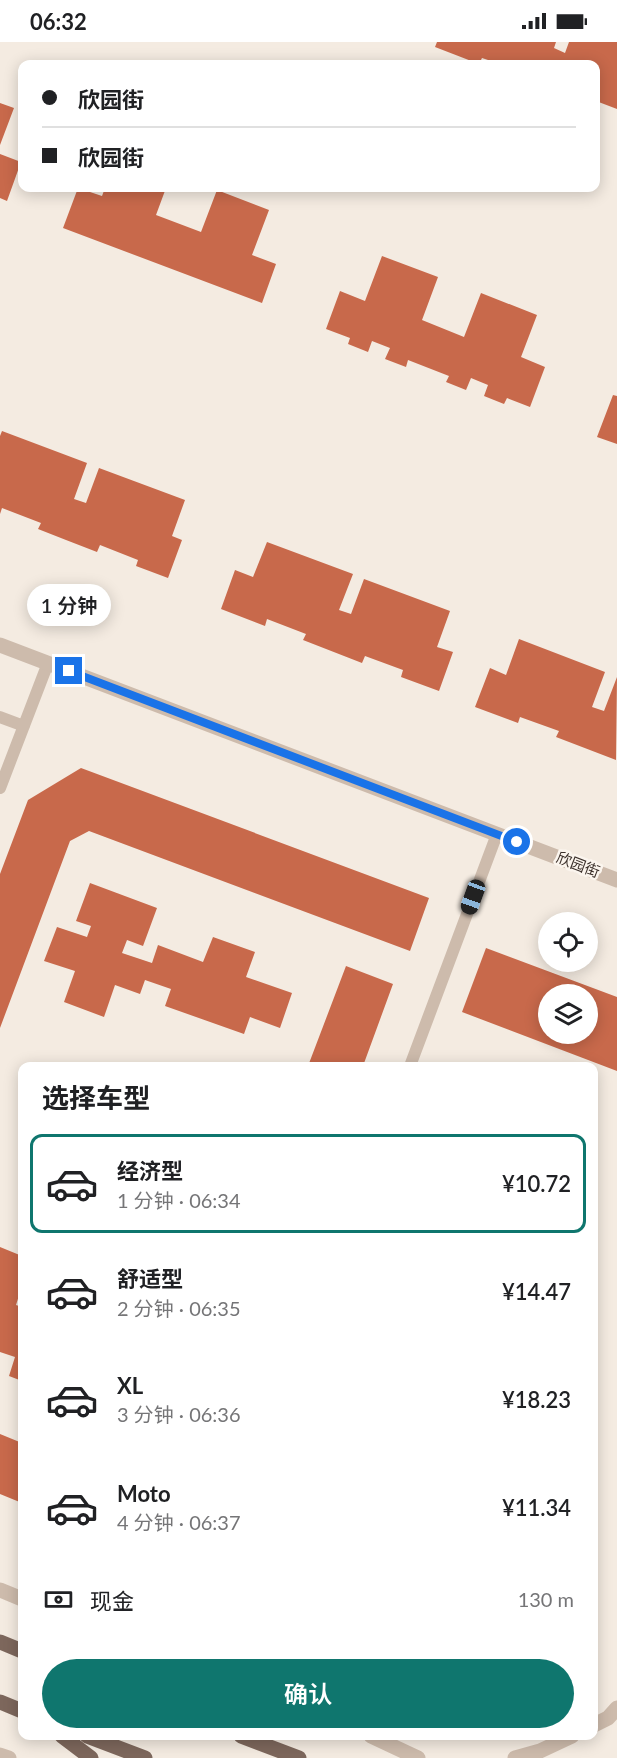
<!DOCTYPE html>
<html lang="zh">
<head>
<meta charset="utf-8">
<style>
  body { margin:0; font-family:Lato,"Noto Sans SC",sans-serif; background:#f2f2f2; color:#202124; height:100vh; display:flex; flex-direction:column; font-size:22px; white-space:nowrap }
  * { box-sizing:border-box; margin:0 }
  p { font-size:20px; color:#757577 }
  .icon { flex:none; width:33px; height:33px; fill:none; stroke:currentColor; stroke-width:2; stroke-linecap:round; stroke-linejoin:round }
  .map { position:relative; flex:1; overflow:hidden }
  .details { position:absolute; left:18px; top:1020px; width:580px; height:678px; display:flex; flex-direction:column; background:#fff; border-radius:12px; box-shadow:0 3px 15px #0003 }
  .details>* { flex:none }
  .banner { position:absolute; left:18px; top:18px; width:582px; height:132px; border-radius:12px; box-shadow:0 3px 15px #0003; display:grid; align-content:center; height:132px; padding:0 24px; background:#fff }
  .tools { position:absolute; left:538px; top:870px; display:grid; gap:12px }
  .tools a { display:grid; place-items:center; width:60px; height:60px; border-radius:50%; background:#fff; box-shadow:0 3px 15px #0003; font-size:30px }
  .end { position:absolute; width:27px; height:27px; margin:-14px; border:8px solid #1a73e8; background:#fff; box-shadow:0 0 0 3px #fff }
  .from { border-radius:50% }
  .bubble { position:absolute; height:42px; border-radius:21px; background:#fff; box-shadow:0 3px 15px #0003; font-size:20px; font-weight:600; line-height:42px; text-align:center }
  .car { position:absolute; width:18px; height:36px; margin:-18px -9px; border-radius:8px; box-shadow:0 0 4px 2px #0007; background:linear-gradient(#222 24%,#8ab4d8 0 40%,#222 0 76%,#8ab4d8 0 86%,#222 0) }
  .banner b { display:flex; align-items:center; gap:21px; height:57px; font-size:22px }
  .banner b+b { border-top:2px solid #e0e0e0 }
  .banner i { width:15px; height:15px; background:#202124 }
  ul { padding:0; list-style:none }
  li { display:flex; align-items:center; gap:18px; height:99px; margin:0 12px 9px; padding:0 12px; border:3px solid transparent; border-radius:12px }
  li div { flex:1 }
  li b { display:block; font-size:22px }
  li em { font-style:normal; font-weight:600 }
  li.active { border-color:#0f766e }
  li>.icon { width:54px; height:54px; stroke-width:1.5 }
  h2 { padding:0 24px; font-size:27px; line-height:72px }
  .pay { display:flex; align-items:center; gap:15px; height:66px; padding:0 24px; font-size:22px }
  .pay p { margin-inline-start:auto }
  .cta { display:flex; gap:12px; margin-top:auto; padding:12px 24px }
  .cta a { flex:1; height:69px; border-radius:36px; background:#0f766e; color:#fff; font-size:24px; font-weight:600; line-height:69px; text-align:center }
  .status { display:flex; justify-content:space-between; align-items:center; height:42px; padding:0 30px; background:#fff; direction:ltr }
  .status svg { height:16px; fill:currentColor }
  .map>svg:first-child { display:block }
</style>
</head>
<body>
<div class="status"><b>06:32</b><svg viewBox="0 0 49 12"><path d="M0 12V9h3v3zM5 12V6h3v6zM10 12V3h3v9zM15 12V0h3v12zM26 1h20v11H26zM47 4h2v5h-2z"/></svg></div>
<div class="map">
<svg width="617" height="1716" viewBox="0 0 617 1716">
  <rect width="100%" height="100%" fill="#f4ebe1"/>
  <path fill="#c8694b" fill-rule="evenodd" d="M437,0H556L554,6L565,11L569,0H617V67L596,59V22H500L482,16L479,22L435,5Z
    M0,61L14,66L0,103Z
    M0,112L21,120L7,159L0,156Z
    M78,146L102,154L105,146H166L156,173L201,190L217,148L269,168L252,213L276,222L262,261L63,186Z
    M382,214L438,235L422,278L464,295L481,251L537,273L521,315L545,325L530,365L507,356L504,362L484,354L488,343L471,336L466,348L446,340L449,334L408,318L406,325L385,317L390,306L372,299L368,310L348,302L350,296L326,287L340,249L365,259Z
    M613,353L617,354V402L597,395Z
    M2,389L87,421L74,457L86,461L99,426L185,458L172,494L182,498L168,536L136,524L138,518L100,503L97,510L66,498L38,487L41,481L2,466L0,472V394Z
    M267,500L353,532L339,568L351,572L364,537L450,569L437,605L453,610L439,649L401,635L403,628L365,614L362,621L303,598L306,592L267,577L265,584L221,567L235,528L253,535Z
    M519,597L605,630L592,665L604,669L617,635L616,718L556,695L559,689L520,675L518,681L475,665L490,626L506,633Z
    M81,726L429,856L410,909L89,789L70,799L0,986V832L28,758Z
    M90,841L157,866L143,904L127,898L122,911L152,921L158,903L203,920L213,895L255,910L246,935L292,951L280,986L250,975L244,992L165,964L171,947L145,938L140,952L115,943L104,975L64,960L75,929L44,919L57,885L87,895L91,884L76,879Z
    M486,906L617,955V1029L462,970ZM549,952H588V992H549Z
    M346,924L393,942L363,1024H308Z
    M0,1205L22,1214V1244L16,1263L22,1265V1339L9,1334L15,1315L0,1310Z
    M0,1392L22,1401V1461L0,1452Z"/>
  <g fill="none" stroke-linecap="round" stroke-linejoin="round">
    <path stroke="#cdbbac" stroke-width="12" d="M0,675L24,684
      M0,746L48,621
      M410,1024L497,792"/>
    <path stroke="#cdbbac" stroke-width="15" d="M0,603L617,838"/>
    <path stroke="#cdbbac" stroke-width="15" d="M0,1548L22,1557
      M594,1683L608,1676L617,1666
      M371,1694L418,1716
      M0,1713L9,1716
      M515,1716L540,1709L572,1694"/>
    <path stroke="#7d675c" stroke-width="15" d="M0,1600L22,1609
      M0,1660L22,1669
      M62,1694L91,1716
      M87,1694L145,1716
      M241,1694L299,1716"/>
  </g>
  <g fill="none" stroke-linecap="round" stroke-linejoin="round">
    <path stroke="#1a73e8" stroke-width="8" d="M69,629L517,800"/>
  </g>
  <g text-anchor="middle" stroke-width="5" stroke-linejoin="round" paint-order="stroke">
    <g font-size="15" fill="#3b302b" stroke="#fbf5ee">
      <text transform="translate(578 823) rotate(21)" y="5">欣园街</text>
    </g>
  </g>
</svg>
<div class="tools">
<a><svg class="icon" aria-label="locate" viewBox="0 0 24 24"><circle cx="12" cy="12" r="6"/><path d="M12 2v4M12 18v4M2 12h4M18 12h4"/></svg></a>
<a><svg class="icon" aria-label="layers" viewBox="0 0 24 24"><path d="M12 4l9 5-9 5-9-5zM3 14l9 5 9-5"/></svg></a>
</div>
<i class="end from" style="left:517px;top:800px"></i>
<i class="end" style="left:69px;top:629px"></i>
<div class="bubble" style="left:27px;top:542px;width:84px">1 分钟</div>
<i class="car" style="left:473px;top:855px;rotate:200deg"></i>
<div class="banner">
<b><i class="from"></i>欣园街</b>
<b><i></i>欣园街</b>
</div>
<section class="details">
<h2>选择车型</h2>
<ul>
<li class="active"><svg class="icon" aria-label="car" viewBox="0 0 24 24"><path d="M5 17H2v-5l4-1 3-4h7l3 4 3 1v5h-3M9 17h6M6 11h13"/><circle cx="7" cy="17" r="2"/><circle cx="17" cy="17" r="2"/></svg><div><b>经济型</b><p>1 分钟 · 06:34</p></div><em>¥10.72</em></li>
<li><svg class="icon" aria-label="car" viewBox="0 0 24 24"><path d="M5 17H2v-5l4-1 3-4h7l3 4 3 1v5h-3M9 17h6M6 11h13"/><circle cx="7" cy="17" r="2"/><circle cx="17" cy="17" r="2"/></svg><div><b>舒适型</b><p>2 分钟 · 06:35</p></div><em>¥14.47</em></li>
<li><svg class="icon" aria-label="car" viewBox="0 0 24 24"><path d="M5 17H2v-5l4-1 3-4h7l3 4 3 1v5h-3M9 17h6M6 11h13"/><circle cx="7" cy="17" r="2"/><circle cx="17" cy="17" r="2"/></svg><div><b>XL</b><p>3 分钟 · 06:36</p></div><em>¥18.23</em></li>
<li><svg class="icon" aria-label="car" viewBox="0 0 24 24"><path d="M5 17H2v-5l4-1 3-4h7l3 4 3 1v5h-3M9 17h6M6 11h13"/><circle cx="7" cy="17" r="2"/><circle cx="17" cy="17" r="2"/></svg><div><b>Moto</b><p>4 分钟 · 06:37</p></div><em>¥11.34</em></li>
</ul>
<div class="pay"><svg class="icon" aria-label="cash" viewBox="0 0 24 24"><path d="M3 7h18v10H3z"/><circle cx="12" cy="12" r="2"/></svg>现金<p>130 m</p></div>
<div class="cta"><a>确认</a></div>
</section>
</div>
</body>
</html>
